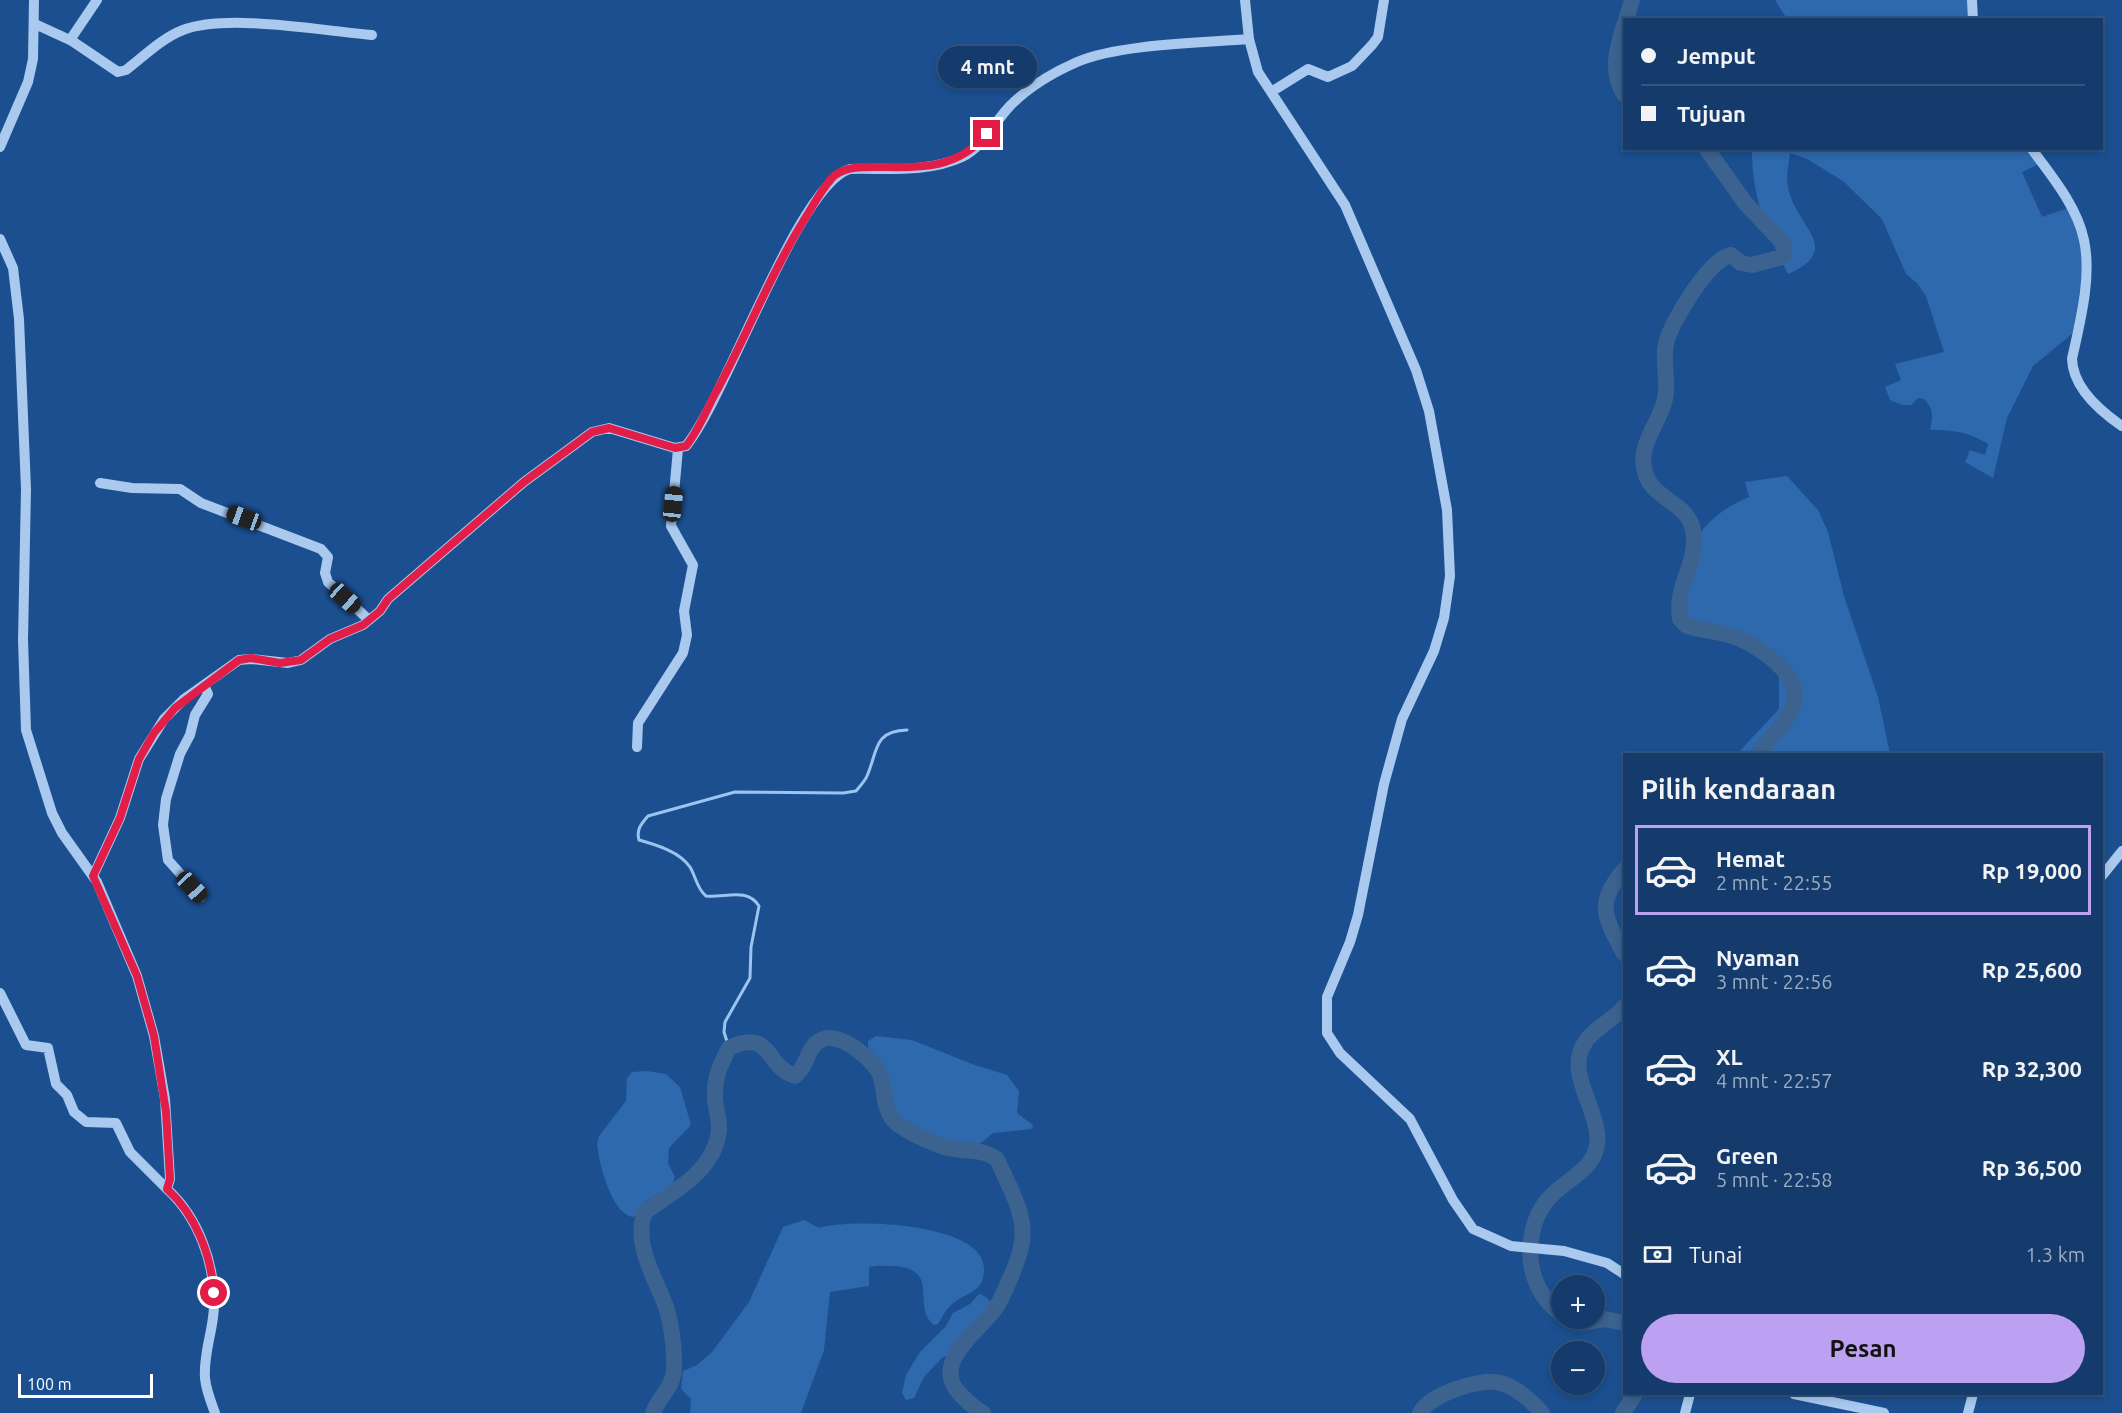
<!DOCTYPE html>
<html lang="id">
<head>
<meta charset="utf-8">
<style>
  body { margin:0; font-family:Ubuntu,sans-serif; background:#1d4271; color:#f1f3f6; height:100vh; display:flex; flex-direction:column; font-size:22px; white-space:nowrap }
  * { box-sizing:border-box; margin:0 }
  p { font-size:20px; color:#9dadc1 }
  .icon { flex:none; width:33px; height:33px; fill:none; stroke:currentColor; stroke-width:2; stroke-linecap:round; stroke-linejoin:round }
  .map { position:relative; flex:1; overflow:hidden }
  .side { position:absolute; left:1623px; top:753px; width:480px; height:642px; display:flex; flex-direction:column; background:#143b6b; border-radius:0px; box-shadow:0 3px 9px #0003,0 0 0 2px #33557e }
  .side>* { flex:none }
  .guide { position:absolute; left:1623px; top:18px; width:480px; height:132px; border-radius:0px; box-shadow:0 3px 9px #0003,0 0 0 2px #33557e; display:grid; align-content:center; height:132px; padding:0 18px; background:#143b6b }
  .fabs { position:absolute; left:1551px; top:1275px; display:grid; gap:12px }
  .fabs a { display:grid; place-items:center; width:54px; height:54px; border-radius:50%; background:#143b6b; box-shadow:0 3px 9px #0003,0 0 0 2px #33557e; font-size:30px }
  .scale { position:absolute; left:18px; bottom:15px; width:135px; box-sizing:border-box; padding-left:6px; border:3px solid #fff; border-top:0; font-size:16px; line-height:21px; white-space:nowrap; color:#fff; -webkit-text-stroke:4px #1b4f8f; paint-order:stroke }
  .end { position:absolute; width:27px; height:27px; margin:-14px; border:8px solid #e11d48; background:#fff; box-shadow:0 0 0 3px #fff }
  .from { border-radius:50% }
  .bubble { position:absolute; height:42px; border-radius:21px; background:#143b6b; box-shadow:0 3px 9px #0003,0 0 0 2px #33557e; font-size:20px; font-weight:700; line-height:42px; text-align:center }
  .car { position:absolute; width:18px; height:36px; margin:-18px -9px; border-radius:8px; box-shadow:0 0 4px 2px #0007; background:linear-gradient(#222 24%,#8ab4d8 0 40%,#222 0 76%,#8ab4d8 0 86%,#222 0) }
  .guide b { display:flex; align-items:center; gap:21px; height:57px; font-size:22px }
  .guide b+b { border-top:2px solid #33557e }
  .guide i { width:15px; height:15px; background:#f1f3f6 }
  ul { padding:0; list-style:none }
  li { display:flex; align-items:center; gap:18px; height:90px; margin:0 12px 9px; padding:0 6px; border:3px solid transparent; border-radius:0px }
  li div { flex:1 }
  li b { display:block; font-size:22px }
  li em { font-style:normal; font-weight:700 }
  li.current { border-color:#bca0f2 }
  li>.icon { width:54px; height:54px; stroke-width:1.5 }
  h2 { padding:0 18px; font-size:27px; line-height:72px }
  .pay { display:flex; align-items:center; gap:15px; height:66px; padding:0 18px; font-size:22px }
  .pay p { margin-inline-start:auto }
  .cta { display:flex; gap:12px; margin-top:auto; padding:12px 18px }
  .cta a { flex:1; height:69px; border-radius:36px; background:#bca0f2; color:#111; font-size:24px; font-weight:700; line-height:69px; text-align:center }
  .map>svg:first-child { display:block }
</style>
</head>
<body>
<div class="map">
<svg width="2122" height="1413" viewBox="0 0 2122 1413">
  <rect width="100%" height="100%" fill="#1b4f8f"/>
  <path fill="#2e69ad" d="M1775,0H1973L1974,19H1787Z
    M1752,149H2028L2041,163L2022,172L2042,217L2068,208L2084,253L2087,289L2072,334L2033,366L2007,418L1993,478L1965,462L1970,450L1985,455L1988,444C1968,432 1954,430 1930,430C1933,417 1934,409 1924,399L1918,398L1911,405H1902L1890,400L1885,387L1901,380L1895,364L1944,352L1926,296L1917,283L1906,274L1882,219L1843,181L1807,159L1790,153C1788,168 1785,181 1790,195C1802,231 1841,250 1788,274C1766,231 1752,198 1752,149Z
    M1787,476L1818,510L1828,532L1844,596L1878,697L1890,754H1737L1779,709V677L1760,646L1732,629L1697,628L1678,610C1678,556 1698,518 1749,497L1745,482Z
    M876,1036L912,1040L972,1064L1007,1075L1019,1091L1017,1113L1033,1125L1032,1129L993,1133L977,1146L952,1152L930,1149L912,1138L907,1127L897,1121L888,1098L885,1072L868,1052V1041Z
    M647,1071L666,1074L680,1087L691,1125L669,1148L668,1163L675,1177L671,1188L647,1200L637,1215L633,1217C611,1214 599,1163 597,1144L599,1136L626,1101L627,1078L632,1072Z
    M804,1220L819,1228C850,1218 988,1222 984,1271C983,1292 969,1291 955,1302C947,1307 943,1316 938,1324L934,1325C910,1306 943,1269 893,1266C885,1266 877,1265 869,1267V1286L830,1292L824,1350L801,1413H690L691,1399L681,1389L683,1371L697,1365L712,1352L749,1302L783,1227Z
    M979,1294C990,1297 992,1304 994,1315L972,1346L942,1358L924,1377L914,1398L906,1400L902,1393L906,1375L920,1352L946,1326L953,1313L970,1304Z"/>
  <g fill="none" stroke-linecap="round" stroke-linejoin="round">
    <path stroke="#9cc4f0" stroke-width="3" d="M729,1048L724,1032L725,1022L750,978L751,947L759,906C747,887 725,898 706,896C697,889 696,877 690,867C679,851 656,845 639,840C636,830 641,824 648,816L735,792L843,793L856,791C860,786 865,781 867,776C878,751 873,731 907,730"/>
    <path stroke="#3c6290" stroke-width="16" d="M1626,20L1632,0
      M1624,25C1617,49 1610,71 1624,94
      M1706,148L1746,204L1782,242L1785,254L1782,257L1752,265L1741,263L1731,255C1710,258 1670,323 1666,344C1662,362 1669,381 1665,399C1660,423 1637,444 1645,472C1652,500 1687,501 1693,530C1699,564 1674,585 1680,619L1687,626C1702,631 1718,631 1732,636C1757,644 1805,676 1793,706C1787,723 1768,740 1758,754
      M1624,870C1594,905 1606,918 1624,954
      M1562,1314C1526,1292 1521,1236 1545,1203C1557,1185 1585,1175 1594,1155C1610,1120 1563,1078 1584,1044C1593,1028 1613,1021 1624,1007
      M1568,1318L1581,1323L1605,1319L1624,1323
      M653,1413C659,1396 674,1387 674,1368C675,1348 671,1318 663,1299C653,1275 632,1238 646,1211C675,1191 717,1169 719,1128C719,1117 715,1107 715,1096C714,1078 721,1063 729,1048C773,1028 764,1066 795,1076C808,1067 806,1047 821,1040C839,1030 877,1061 881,1078C886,1097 883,1116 902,1127C914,1135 934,1144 948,1148C966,1152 981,1148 997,1159C1008,1185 1026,1213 1022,1241C1021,1256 1003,1297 995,1309C978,1332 928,1365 962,1396C968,1402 975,1409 983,1413
      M1420,1413C1429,1395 1481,1377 1500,1383C1516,1387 1532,1401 1542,1413
      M1623,1413L1635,1394"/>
    <path stroke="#a9c9ee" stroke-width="10" d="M1245,0L1249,39L1258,72L1345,205L1416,370L1429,411L1447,510L1450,576L1444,618L1434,651L1402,719L1384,784L1358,915L1350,942L1327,997V1033L1340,1053L1410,1119L1453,1200L1473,1229L1511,1246L1564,1251L1607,1263L1624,1274
      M1972,0L1973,20
      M35,24L72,41L118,72L126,70C143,57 162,38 183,30C228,13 322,31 372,35
      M70,40L97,0
      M1271,92L1308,69L1328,77L1352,66L1372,45L1378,37L1384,0
      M0,147L28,82L33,59L34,0
      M2031,148C2051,175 2077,206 2084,240C2092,277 2080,322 2072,359C2073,388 2100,411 2122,426
      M0,239L13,268L19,319L26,489L23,640L26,730L52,813L62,833L97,882L137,976L154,1036L165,1099L170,1179L167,1189C198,1217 215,1263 214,1305C214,1329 203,1353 205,1378C206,1390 211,1402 215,1413
      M100,483L132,488L180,489L201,503L321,549L328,557L325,573L328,582L369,620
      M637,747L638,723L683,653L687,635L684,611L693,565L671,526L678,449
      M93,876L120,818L139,759L164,719L184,699L239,660L251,659L288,663L301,660L330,639L363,625L380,611L388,599L524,482L592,432L609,428L675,448L686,446C728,394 798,184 850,169C886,168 928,173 962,157C983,147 994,123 1009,107C1028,87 1052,73 1077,62C1119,44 1201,43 1249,39
      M2102,876L2122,851
      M201,897L168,860L163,825L166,799L180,754L190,735L195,715L208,694L204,685
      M0,993L26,1045L48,1048L56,1084L67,1095L74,1112L86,1122L116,1123L130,1152L167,1189
      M1794,1394L1884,1413
      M1685,1413L1690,1394
      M1968,1413L1973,1394"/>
  </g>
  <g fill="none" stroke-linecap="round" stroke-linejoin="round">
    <path stroke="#e11d48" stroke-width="8" d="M214,1293C211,1255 196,1215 167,1189L170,1179L166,1112L154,1036L137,976L93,876L120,818L139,759L154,733L175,708L239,660L251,658L280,663L301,660L330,639L363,625L380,611L388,599L524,482L592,432L609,428L675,448L686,446C698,431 706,411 715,394C746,337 770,275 804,220C813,206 821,190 832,178C860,149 938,193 987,134"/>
  </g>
</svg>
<div class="fabs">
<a>+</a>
<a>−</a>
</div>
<div class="scale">100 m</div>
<i class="end from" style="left:214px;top:1293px"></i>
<i class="end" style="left:987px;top:134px"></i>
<div class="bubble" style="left:938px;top:46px;width:99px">4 mnt</div>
<i class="car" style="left:673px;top:504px;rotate:6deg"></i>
<i class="car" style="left:244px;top:518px;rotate:290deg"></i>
<i class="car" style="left:345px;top:598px;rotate:132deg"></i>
<i class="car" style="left:192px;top:887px;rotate:137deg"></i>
<div class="guide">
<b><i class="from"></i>Jemput</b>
<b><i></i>Tujuan</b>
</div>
<section class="side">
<h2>Pilih kendaraan</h2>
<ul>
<li class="current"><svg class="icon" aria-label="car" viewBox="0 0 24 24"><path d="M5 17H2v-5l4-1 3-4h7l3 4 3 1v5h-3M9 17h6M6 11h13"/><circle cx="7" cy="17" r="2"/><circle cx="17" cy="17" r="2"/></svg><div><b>Hemat</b><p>2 mnt · 22:55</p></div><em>Rp 19,000</em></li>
<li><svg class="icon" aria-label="car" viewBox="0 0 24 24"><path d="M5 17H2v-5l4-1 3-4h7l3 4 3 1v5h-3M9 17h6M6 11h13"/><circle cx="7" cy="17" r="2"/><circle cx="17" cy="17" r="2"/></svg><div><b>Nyaman</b><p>3 mnt · 22:56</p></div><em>Rp 25,600</em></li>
<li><svg class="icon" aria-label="car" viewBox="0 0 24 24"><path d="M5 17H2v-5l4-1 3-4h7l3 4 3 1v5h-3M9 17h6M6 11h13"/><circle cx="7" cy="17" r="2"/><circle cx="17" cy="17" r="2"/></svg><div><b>XL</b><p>4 mnt · 22:57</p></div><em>Rp 32,300</em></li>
<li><svg class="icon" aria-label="car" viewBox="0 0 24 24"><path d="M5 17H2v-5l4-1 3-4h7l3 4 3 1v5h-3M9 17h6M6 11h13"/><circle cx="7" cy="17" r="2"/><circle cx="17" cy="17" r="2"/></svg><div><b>Green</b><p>5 mnt · 22:58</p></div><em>Rp 36,500</em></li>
</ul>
<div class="pay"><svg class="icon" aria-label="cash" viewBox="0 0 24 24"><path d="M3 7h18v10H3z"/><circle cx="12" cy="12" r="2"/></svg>Tunai<p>1.3 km</p></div>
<div class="cta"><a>Pesan</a></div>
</section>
</div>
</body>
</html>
